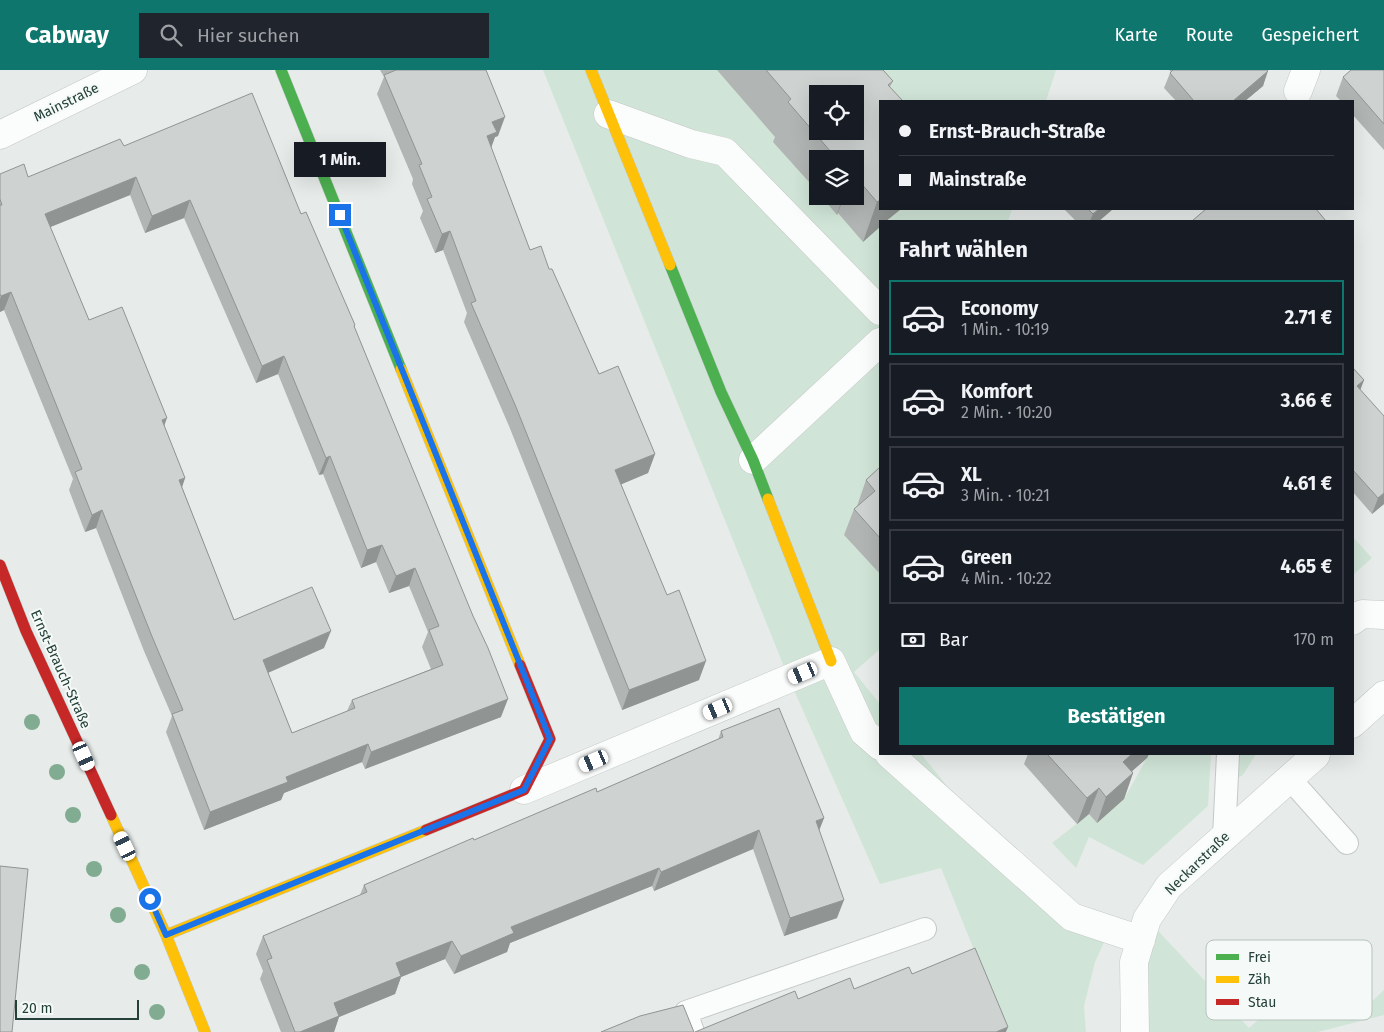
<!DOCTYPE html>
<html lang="de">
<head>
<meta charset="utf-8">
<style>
  body { margin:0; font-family:"Fira Sans",sans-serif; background:#20242c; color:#f1f3f6; height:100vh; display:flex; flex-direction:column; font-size:19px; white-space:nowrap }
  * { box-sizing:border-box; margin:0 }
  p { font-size:16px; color:#9ea1a6 }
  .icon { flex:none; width:28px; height:28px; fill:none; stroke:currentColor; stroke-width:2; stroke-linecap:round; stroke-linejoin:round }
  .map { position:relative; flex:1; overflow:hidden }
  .details { position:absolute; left:879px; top:150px; width:475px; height:535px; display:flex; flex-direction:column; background:#171b24; border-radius:0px; box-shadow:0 5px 20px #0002 }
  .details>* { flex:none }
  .top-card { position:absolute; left:879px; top:30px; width:475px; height:110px; border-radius:0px; box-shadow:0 5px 20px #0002; display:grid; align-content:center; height:110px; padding:0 20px; background:#171b24 }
  .controls { position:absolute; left:809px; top:15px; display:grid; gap:10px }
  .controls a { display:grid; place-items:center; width:55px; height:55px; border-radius:0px; background:#171b24; box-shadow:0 5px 20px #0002; font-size:25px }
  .scale { position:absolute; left:15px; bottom:12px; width:124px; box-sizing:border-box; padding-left:5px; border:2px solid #244038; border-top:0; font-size:14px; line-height:18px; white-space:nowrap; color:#244038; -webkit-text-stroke:4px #f5faf8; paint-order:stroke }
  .end { position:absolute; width:22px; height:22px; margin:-11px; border:6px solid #1a73e8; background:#fff; box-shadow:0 0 0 2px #fff }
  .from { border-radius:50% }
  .bubble { position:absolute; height:35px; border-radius:0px; background:#171b24; box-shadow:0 5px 20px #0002; font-size:16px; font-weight:700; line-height:35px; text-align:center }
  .car { position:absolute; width:15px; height:30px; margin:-15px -8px; border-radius:6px; box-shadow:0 0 4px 1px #0007; background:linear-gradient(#fff 24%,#345 0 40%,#fff 0 76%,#345 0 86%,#fff 0) }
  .top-card b { display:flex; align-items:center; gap:18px; height:48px; font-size:19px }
  .top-card b+b { border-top:1px solid #363941 }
  .top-card i { width:12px; height:12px; background:#f1f3f6 }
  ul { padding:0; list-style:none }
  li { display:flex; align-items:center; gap:15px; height:75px; margin:0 10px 8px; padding:0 10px; border:2px solid #363941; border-radius:0px }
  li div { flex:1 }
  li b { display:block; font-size:19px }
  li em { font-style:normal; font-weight:700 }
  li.selected { border-color:#0f766e }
  li>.icon { width:45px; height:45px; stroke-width:1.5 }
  h2 { padding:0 20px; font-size:22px; line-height:60px }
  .pay { display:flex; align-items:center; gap:12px; height:55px; padding:0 20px; font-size:19px }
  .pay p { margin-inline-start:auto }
  .action { display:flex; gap:10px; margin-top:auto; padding:10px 20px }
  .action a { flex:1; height:58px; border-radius:0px; background:#0f766e; color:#fff; font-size:20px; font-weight:700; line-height:58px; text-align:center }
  header { display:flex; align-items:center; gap:30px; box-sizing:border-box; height:70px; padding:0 25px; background:#0f766e; color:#fff }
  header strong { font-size:24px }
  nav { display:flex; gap:28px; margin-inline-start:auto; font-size:18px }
  .search { width:350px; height:45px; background:#20242c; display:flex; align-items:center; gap:12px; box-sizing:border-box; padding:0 18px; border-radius:0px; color:#9ea1a6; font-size:19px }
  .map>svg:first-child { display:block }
</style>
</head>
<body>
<header>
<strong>Cabway</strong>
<div class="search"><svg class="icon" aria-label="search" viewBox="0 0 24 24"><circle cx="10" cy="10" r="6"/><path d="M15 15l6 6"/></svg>Hier suchen</div>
<nav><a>Karte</a><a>Route</a><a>Gespeichert</a></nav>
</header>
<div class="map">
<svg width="1384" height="962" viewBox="0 0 1384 962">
  <rect width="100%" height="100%" fill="#e7ecea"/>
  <path fill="#d0e5d7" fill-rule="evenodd" d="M543,0H1056L1046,31H880V139H1012L1008,151H880V420L865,446L844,465L880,504V579L854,602L880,634V684H921L1005,787L1110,859L1095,892L1084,936L1086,962H1007L941,798L880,814L789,609ZM818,24H855V61H818ZM818,89H855V126H818Z
    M1352,466L1372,488L1353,505H1352Z
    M1144,684H1211L1208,736L1143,795L1089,767L1076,798L1052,773L1089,744L1097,752L1124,729L1147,688Z
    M1237,684H1256L1243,705L1236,709Z
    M1147,849L1249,958L1297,915L1324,947L1355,926L1368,935L1384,920V945L1318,962H1135Z"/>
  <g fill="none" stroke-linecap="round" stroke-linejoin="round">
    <defs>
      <path id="lane" d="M1290,709L1347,773
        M1224,767L1228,684
        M693,962L686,942L925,859"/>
      <path id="street" d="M1298,21L1306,0
        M608,44L691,74L725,82L880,241
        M0,65L133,0
        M753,390L880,272
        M1352,551L1362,544L1384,545
        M1352,654L1384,625
        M889,684L1072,847L1141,870
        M524,720L831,591L864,662L880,676
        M1135,962L1134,892L1147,849L1169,816L1316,685L1314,684"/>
      <path id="fast" d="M281,0L401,299
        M670,195L721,322L753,390L768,429"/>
      <path id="slow" d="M591,0L670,195
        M401,299L520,595
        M768,429L831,591
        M111,745L166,865L205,962
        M166,865L426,760"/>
      <path id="jam" d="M0,495L26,561L111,745
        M426,760L524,720L550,669L520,595"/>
    </defs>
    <use href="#lane" stroke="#c4c9c7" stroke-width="24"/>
    <use href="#street" stroke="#c4c9c7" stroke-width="29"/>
    <use href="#fast" stroke="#c2cac7" stroke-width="12"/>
    <use href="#slow" stroke="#c2cac7" stroke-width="12"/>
    <use href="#jam" stroke="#c2cac7" stroke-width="12"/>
    <use href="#lane" stroke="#fbfcfc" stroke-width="22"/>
    <use href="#street" stroke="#fbfcfc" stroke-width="28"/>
    <use href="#fast" stroke="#4caf50" stroke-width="11"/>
    <use href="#slow" stroke="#ffc107" stroke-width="11"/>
    <use href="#jam" stroke="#c62828" stroke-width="11"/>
  </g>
  <g fill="#81ac92">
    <circle cx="32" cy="652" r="8"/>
    <circle cx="57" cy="702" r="8"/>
    <circle cx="73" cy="745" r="8"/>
    <circle cx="94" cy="799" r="8"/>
    <circle cx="118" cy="845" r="8"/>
    <circle cx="142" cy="902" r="8"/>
    <circle cx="157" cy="942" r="8"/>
  </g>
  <path fill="#b1b5b4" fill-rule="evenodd" d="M380,0H486L498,66L495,67L491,77L530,180L549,199L599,304L655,384L648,403L621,414L699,610L622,640L509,356L464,252L467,243L443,180L435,183L420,148L423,141L412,114L413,109L377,24L384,7Z
    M717,0H883L893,11L890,17L880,139H901L886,151H880L863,172L838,143L837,145L821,126H855V89H818V122L773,72L775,67Z
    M1169,0H1267L1263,16L1245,31H1176L1164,18L1170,3L1171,2Z
    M1384,0V80L1352,44V31H1341L1336,26L1343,7Z
    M124,76L301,144L355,255L354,257L501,647L365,699L362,692L284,723L281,730L204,760L166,662L172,646L144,581L96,458L85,462L69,420L73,409L4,240L0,242V104L28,107ZM130,125L145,163L184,148L256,313L278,304L319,405L323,404L361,498L376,492L389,523L409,516L428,562L422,577L431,599L352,630L347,641L292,663L268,603L324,578L234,550L182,417L185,408L164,356L89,250L50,157Z
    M1064,139H1113L1099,151H1076Z
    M1352,297L1364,310L1360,319L1384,434L1372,444L1352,421Z
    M880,397V504L844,465L854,439L857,436L866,410Z
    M721,661L824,748L819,760L837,848L784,866L753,779L654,821L652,816L510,873L507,882L454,904L445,889L401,907L395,924L339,947L334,962H281L260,909L263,901L256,884L263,866L360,825L364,815L474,770L597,722L718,670Z
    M1028,684H1149L1147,688L1132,701L1133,703L1124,729L1097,753L1089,744L1077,754L1024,694Z"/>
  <path fill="#909492" d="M1268,1L1263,16L1245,31H1233Z
    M505,47L498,66L495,67L490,81L480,85L492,52Z
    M136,107L130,125L38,162L45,144Z
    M843,126H844L838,143L837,145Z
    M190,130L184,148L145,163L152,146Z
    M880,130V139H901L886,151H880V157L863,172L877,132Z
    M1099,139H1113L1099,151H1090L1093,144Z
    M450,161L443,180L435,183L442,164Z
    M11,222L4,240L0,242V229L1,226Z
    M284,286L278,304L256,313L262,296Z
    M1364,310L1358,326L1357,316Z
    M167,348L161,365L162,350Z
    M655,384L648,403L608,420L615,400Z
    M330,386L323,404L319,405L326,388Z
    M185,408L179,426V410Z
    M1384,423V434L1372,444L1378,428Z
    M102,440L96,458L85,462L92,445Z
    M382,475L376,492L361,498L367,480Z
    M415,498L409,516L389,523L396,506Z
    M331,561L324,578L256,608L263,590Z
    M706,591L699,610L622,640L629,620Z
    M508,629L501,647L365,699L371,682Z
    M368,674L362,692L284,723L281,730L204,760L210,742L286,707Z
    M1132,684H1149L1147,688L1114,717L1123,692Z
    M1133,703L1124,729L1097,753L1106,727Z
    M1099,718L1089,744L1077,754L1087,728Z
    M824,748L817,766L816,751Z
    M759,760L753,779L654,821L661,802Z
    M659,798L652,816L510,873L507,882L454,904L461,886L511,857Z
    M844,830L837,848L784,866L790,848Z
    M452,871L445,889L401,907L395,924L339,947L334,962H300L334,933L396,893Z
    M1008,957L1006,962H996Z"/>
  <path fill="#ced3d1" stroke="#909492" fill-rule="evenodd" d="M396,0H486L505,47L492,52L497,62L487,66L530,180L541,176L549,199H552L599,304L618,296L655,384L615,400L667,525L679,520L706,591L629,620L516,337L471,233L476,231L450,161L442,164L427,129L432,127L419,95L422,94L384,5Z
    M766,0H883L893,11L888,15L903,31H880V130L877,132L855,106V89H837L788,32L791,29ZM818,24H855V61H818Z
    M1173,0H1267L1268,1L1233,31H1194L1170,3Z
    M1351,0H1384V54L1343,7Z
    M252,23L301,144L306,142L355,255L354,256L473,546L488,578L508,629L371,682L368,674L286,707L288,712L210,742L172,644L183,640L151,564L102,440L92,445L75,402L82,399L11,222L1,226L0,224V135H2L0,129V104L24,94L28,107L120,69L124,76ZM136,107L152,146L190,130L262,296L284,286L326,388L330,386L367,480L382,475L396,506L415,498L439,556L429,560L443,595L352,630L355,638L292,663L263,590L331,561L312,517L234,550L179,410L185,408L162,350L167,348L122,237L89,250L45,144Z
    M1088,139H1099L1093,144Z
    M1206,139H1316L1326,151H1192Z
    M1352,297L1364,310L1357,316L1384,346V423L1378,428L1352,399Z
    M880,397V468L854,439L875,421L866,410Z
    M779,638L824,748L816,751L844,830L790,848L759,760L661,802L659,798L511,857L514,863L461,886L452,871L396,893L401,906L334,933L339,946L300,962H295L267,890L272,888L263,866L367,822L364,815L473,768L474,770L596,718L597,722L723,667L721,661Z
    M1047,684H1132L1123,692L1133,703L1106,727L1099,718L1087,728Z
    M0,796L28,799L12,962H0Z
    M975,878L1008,957L996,962H695L795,921L798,929L850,908L854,919L909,897L912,904Z
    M683,935L694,962H601L640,946Z"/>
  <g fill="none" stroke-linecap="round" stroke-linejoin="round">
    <path stroke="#1a73e8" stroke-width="6" d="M150,829L166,865L524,720L550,669L340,145"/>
  </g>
  <g text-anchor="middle" stroke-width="4" stroke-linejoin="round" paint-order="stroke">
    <g font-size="14" fill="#244038" stroke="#f5faf8">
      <text transform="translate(66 32) rotate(-26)" y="5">Mainstraße</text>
      <text transform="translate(61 599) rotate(66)" y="5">Ernst-Brauch-Straße</text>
      <text transform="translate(1197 793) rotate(-44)" y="5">Neckarstraße</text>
    </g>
  </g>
  <rect x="1206" y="870" width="166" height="80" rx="8" fill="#f5faf8" stroke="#b6c2be" stroke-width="1"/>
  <rect x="1216" y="884" width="23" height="6" fill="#4caf50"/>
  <rect x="1216" y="906" width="23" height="7" fill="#ffc107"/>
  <rect x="1216" y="929" width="23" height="6" fill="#c62828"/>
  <g font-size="14" fill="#244038">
    <text x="1248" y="892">Frei</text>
    <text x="1248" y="914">Zäh</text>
    <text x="1248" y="937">Stau</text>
  </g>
</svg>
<div class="controls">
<a><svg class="icon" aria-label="locate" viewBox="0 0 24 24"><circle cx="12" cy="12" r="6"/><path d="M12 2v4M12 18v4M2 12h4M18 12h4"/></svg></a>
<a><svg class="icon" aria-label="layers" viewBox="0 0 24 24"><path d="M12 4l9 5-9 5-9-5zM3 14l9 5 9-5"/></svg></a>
</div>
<div class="scale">20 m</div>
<i class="end from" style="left:150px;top:829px"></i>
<i class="end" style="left:340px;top:145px"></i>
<div class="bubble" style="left:294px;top:72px;width:92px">1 Min.</div>
<i class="car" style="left:803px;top:603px;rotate:247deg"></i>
<i class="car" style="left:718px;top:639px;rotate:247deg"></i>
<i class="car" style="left:84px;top:686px;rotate:156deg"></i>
<i class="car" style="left:594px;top:691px;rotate:247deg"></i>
<i class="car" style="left:125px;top:776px;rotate:335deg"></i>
<div class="top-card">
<b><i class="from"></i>Ernst-Brauch-Straße</b>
<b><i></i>Mainstraße</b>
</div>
<section class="details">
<h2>Fahrt wählen</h2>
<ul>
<li class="selected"><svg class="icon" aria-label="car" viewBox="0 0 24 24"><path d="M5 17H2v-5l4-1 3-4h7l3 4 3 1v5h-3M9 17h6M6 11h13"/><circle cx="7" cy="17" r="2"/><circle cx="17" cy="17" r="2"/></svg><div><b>Economy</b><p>1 Min. · 10:19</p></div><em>2.71 €</em></li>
<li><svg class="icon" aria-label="car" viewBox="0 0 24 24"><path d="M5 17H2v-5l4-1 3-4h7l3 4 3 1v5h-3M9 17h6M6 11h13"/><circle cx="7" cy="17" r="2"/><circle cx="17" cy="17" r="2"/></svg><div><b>Komfort</b><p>2 Min. · 10:20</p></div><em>3.66 €</em></li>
<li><svg class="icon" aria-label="car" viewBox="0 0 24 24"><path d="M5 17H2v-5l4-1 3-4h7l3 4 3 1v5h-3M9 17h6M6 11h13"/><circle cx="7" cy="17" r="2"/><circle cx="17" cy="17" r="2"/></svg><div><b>XL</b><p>3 Min. · 10:21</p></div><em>4.61 €</em></li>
<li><svg class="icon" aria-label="car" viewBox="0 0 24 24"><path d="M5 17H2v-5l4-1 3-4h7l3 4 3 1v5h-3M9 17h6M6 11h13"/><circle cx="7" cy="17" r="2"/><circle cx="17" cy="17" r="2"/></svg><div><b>Green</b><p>4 Min. · 10:22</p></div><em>4.65 €</em></li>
</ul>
<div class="pay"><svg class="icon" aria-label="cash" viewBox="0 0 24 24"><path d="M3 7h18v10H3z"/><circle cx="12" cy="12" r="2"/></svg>Bar<p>170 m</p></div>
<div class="action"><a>Bestätigen</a></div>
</section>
</div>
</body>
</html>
